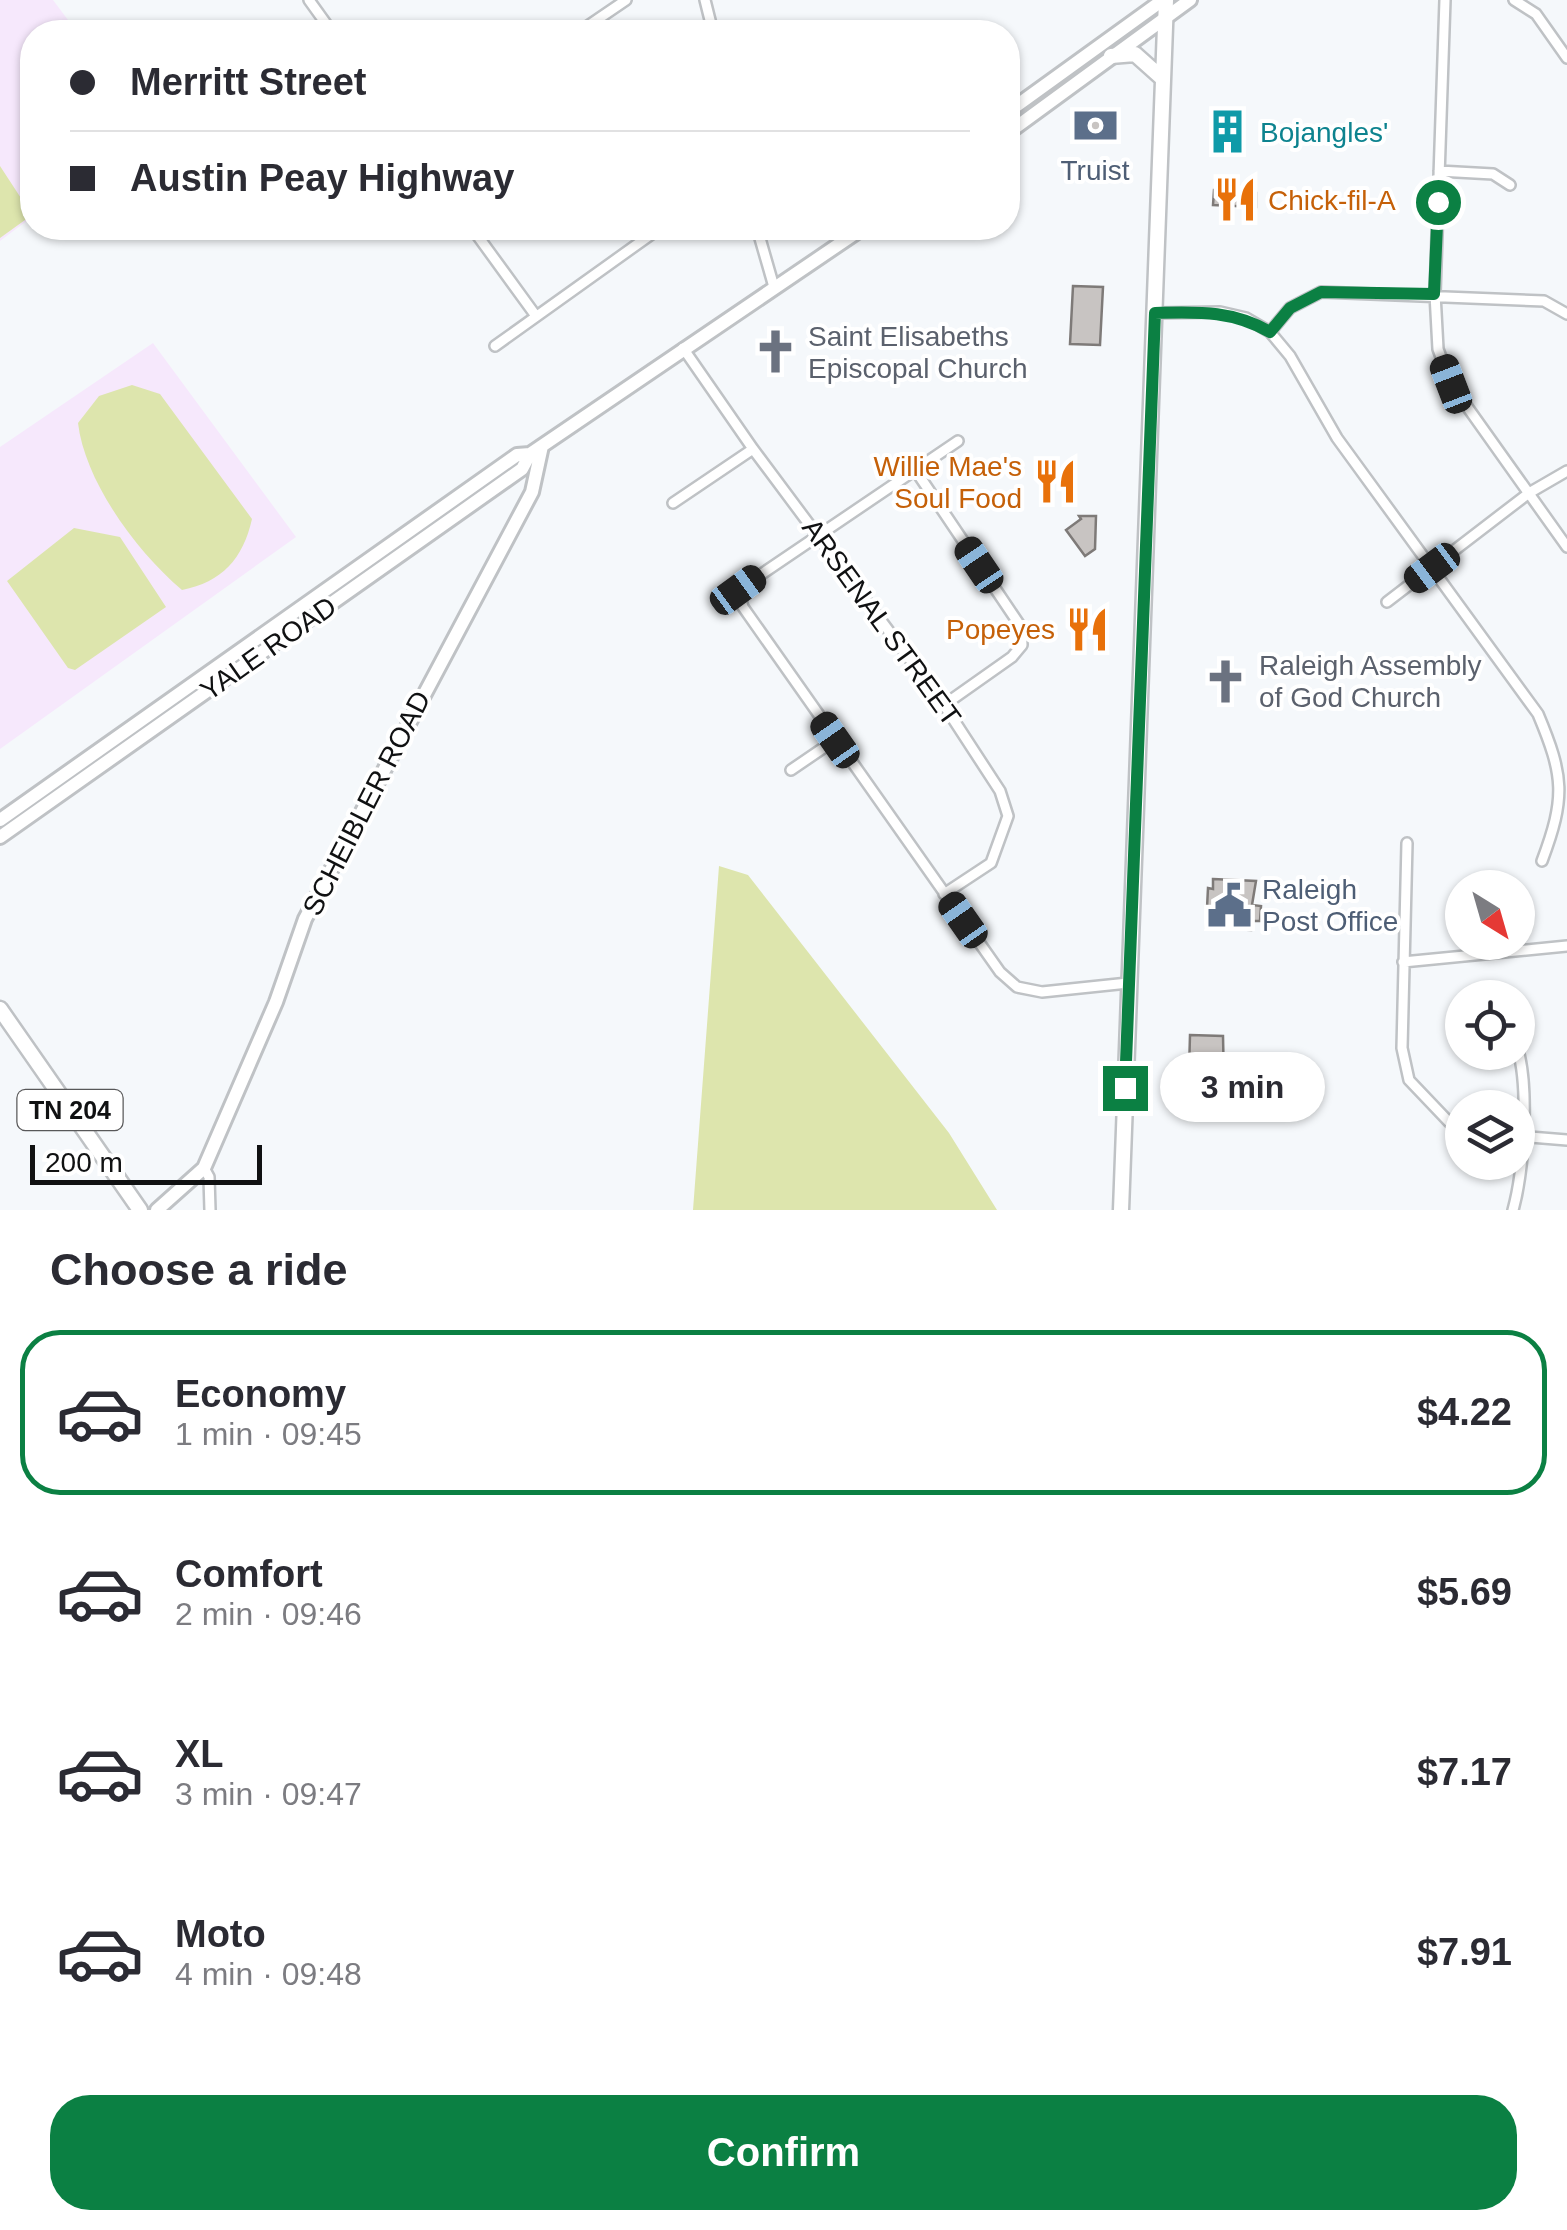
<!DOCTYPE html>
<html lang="en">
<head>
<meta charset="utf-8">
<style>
  body { margin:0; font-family:Arial,sans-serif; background:#f2f2f3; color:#2b2b33; height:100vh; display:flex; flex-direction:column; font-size:38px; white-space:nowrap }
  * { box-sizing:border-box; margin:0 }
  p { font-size:32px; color:#7c7c81 }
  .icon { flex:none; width:55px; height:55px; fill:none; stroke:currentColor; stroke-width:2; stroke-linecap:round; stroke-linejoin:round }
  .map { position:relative; height:1210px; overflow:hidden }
  .drawer { display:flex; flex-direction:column; background:#fff; flex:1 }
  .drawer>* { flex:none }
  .banner { position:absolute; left:20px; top:20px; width:1000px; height:220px; border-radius:40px; box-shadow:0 2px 8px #0004; display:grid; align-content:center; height:220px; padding:0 50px; background:#fff }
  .needle { width:65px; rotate:143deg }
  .controls { position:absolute; left:1445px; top:870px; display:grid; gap:20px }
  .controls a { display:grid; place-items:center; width:90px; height:90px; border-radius:50%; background:#fff; box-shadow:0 2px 8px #0004; font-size:50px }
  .scale { position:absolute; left:30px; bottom:25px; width:232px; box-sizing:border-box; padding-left:10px; border:5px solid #101112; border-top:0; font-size:28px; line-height:35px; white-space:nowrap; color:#101112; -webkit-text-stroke:8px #fff; paint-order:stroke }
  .end { position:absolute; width:45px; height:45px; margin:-22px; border:12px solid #0b8043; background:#fff; box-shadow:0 0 0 5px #fff }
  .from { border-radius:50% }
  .bubble { position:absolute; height:70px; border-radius:35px; background:#fff; box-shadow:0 2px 8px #0004; font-size:32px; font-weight:700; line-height:70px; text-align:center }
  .car { position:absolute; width:30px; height:60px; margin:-30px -15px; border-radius:12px; box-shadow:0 0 8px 2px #0007; background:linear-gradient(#222 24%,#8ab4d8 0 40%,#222 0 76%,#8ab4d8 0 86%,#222 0) }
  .banner b { display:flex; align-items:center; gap:35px; height:95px; font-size:38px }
  .banner b+b { border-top:2px solid #e1e1e2 }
  .banner i { width:25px; height:25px; background:#2b2b33 }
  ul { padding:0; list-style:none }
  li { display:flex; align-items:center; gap:30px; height:165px; margin:0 20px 15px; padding:0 30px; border:5px solid transparent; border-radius:40px }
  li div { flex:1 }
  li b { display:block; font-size:38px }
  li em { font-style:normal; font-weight:700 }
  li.selected { border-color:#0b8043 }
  li>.icon { width:90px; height:90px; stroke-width:1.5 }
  h2 { padding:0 50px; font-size:45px; line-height:120px }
  .action { display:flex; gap:20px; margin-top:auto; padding:20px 50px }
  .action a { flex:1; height:115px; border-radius:40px; background:#0b8043; color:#fff; font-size:40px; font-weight:700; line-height:115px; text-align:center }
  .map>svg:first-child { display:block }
</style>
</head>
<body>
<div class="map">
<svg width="1567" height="1210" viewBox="0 0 1567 1210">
  <rect width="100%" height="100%" fill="#f5f8fb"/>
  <path fill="#f6e8fc" d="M0,0H53L77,32H32V217L0,241Z
    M153,343L296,537L0,749V447Z"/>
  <path fill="#dde5ad" d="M0,166L32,215L0,238Z
    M132,385L160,394L252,519C243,559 222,582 182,590C137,552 85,482 78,423L99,396Z
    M74,528L120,537L166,607L75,670L68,668L7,581Z
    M719,866L748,875L949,1133L997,1210H693Z"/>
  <path fill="#c8c4c2" stroke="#7e7a78" stroke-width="2.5" d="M1093,110L1112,119L1108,137L1100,134L1097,139L1086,133L1088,128L1081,124Z
    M1214,190L1256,193V207L1213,205Z
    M1073,286L1103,287L1100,345L1070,344Z
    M1079,516H1096L1095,549L1085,556L1066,530L1081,519Z
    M1213,879L1256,881L1252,905L1261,906L1260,921H1251V930L1206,928L1208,888L1213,889Z
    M1190,1035L1223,1036L1224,1083H1210L1225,1095L1224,1109L1188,1107Z"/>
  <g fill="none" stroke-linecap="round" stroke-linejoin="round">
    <defs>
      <path id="street" d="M309,0L332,32
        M705,0L713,32
        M1445,0L1435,294L1438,349L1451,384L1567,547
        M1514,0L1536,14L1567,58
        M579,32L626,0
        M1439,171L1493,174L1510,185
        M472,228L536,316
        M757,228L774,287
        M1155,313L1220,312L1246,318L1270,332L1290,356L1337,438L1538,714C1564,776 1566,797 1542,861
        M1270,332L1290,308L1321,292L1544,301L1567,314
        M495,346L660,228
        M683,348L753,449L944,705L1000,791L1008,816L991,863L944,894
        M958,441L738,590L743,607L1000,972L1017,987L1042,992L1128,983
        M916,471L1021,627L1022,645L1012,657L944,705
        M673,503L753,449
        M1387,602L1529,493L1567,471
        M791,770L835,740
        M1407,843L1402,1048L1409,1080L1449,1122L1462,1126
        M1403,962L1567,946
        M1518,1136L1567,1140
        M204,1168L209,1177L210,1210
        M1513,1210C1524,1170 1529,1090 1518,1050"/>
      <path id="secondary" d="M1008,112L1163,0
        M1008,133L1190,0
        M0,820L517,455L530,454
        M0,837L522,469L530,454L863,228
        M157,1210L204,1168L276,1002L305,919L532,492L542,446"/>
      <path id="primary" d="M1111,56L1135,54L1163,79
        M0,1009L140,1210
        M1121,1210L1166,0"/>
    </defs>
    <use href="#street" stroke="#bfc2c5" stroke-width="14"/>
    <use href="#secondary" stroke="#bfc2c5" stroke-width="18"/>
    <use href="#primary" stroke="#bfc2c5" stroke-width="19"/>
    <use href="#street" stroke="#fff" stroke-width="9"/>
    <use href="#secondary" stroke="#fff" stroke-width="12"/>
    <use href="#primary" stroke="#fff" stroke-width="14"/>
  </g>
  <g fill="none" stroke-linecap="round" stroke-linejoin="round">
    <path stroke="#0b8043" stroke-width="12" d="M1125,1088L1155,313C1198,312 1232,310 1270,332L1290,308L1321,292L1434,294L1438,202"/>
  </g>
  <defs>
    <symbol id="bank-bare" viewBox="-9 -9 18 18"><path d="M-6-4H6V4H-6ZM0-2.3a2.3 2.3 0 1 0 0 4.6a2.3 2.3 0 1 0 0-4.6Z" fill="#5c6f8a" stroke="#fff" stroke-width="2.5" paint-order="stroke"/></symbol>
    <symbol id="building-bare" viewBox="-9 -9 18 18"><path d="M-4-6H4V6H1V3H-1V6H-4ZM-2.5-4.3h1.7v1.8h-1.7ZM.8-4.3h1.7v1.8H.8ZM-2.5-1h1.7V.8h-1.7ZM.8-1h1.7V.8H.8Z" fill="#0f9aa8" stroke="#fff" stroke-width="2.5" paint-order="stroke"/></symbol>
    <symbol id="restaurant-bare" viewBox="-9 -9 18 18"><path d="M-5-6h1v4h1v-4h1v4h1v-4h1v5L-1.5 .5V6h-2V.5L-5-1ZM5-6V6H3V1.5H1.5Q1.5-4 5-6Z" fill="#e8710a" stroke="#fff" stroke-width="2.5" paint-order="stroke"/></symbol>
    <symbol id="church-bare" viewBox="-9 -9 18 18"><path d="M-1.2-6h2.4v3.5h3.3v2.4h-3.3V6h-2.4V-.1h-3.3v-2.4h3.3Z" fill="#6b7280" stroke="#fff" stroke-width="2.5" paint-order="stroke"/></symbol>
    <symbol id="civic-bare" viewBox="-9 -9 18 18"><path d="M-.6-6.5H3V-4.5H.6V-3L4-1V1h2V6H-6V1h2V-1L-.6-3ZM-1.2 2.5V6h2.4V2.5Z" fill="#5c6f8a" stroke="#fff" stroke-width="2.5" paint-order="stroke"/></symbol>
  </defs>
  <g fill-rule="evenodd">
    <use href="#bank-bare" x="1064" y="94" width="63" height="63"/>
    <use href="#building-bare" x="1196" y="100" width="63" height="63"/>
    <use href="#restaurant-bare" x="1204" y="168" width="63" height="63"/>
    <use href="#church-bare" x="744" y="320" width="63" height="63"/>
    <use href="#restaurant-bare" x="1024" y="450" width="63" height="63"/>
    <use href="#restaurant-bare" x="1056" y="598" width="63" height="63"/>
    <use href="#church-bare" x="1194" y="650" width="63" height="63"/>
    <use href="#civic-bare" x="1198" y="874" width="63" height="63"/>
  </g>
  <g text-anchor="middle" stroke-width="8" stroke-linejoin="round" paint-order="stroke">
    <rect fill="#fff" stroke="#585859" stroke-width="2.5" x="17.5" y="1090" width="105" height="40" rx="8"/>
    <g font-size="25" font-weight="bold" fill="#101112">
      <text x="70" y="1119">TN 204</text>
    </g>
    <g font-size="28" fill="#0d838f" stroke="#fff" text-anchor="start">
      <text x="1260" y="142">Bojangles'</text>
    </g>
    <g font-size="28" fill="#4e5e75" stroke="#fff">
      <text x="1095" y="180">Truist</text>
      <text x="1262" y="899" text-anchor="start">Raleigh<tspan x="1262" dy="32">Post Office</tspan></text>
    </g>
    <g font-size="28" fill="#c56008" stroke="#fff" text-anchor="end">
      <text x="1268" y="210" text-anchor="start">Chick-fil-A</text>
      <text x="1022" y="476">Willie Mae's<tspan x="1022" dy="32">Soul Food</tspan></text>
      <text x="1055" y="639">Popeyes</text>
    </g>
    <g font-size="28" fill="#5b616d" stroke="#fff" text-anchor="start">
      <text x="808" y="346">Saint Elisabeths<tspan x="808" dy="32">Episcopal Church</tspan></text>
      <text x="1259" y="675">Raleigh Assembly<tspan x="1259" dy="32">of God Church</tspan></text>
    </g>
    <g font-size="28" fill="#101112" stroke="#fff">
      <text transform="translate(882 622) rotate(54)" y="10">ARSENAL STREET</text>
      <text transform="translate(268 648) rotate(-35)" y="10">YALE ROAD</text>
      <text transform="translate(366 803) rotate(-63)" y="10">SCHEIBLER ROAD</text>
    </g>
  </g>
</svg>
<div class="controls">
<a><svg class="needle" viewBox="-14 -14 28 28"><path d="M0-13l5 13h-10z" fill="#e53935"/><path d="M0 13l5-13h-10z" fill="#7c7c81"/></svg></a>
<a><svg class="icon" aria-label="locate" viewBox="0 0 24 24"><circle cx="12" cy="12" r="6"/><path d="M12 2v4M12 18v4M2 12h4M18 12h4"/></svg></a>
<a><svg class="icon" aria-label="layers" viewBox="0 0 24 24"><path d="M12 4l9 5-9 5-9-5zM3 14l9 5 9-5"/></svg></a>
</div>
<div class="scale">200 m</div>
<i class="end from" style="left:1438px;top:202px"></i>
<i class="end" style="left:1125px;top:1088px"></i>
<div class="bubble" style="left:1160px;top:1052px;width:165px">3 min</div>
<i class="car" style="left:1451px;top:384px;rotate:339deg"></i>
<i class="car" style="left:979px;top:565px;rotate:326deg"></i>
<i class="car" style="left:1432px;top:568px;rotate:233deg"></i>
<i class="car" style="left:738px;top:590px;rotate:54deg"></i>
<i class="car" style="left:835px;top:740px;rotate:325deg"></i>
<i class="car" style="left:963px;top:920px;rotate:325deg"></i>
<div class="banner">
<b><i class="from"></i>Merritt Street</b>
<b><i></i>Austin Peay Highway</b>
</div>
</div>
<section class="drawer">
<h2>Choose a ride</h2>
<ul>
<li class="selected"><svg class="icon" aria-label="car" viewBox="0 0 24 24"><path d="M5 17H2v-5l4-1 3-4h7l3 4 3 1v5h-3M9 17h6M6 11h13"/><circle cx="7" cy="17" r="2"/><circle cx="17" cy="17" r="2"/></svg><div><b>Economy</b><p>1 min · 09:45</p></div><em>$4.22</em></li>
<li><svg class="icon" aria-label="car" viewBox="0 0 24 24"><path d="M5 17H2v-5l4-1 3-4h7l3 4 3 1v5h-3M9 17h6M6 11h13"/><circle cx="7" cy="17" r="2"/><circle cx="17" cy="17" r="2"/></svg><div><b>Comfort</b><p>2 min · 09:46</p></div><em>$5.69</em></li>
<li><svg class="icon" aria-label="car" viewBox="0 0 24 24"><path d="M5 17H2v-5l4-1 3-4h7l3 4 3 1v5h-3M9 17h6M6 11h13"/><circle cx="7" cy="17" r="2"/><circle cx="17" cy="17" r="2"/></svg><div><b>XL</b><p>3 min · 09:47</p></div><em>$7.17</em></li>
<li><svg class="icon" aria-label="car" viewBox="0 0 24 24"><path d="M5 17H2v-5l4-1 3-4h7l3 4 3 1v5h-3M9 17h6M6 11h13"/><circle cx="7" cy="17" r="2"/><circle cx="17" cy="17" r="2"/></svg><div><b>Moto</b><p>4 min · 09:48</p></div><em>$7.91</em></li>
</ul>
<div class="action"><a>Confirm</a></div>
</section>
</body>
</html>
